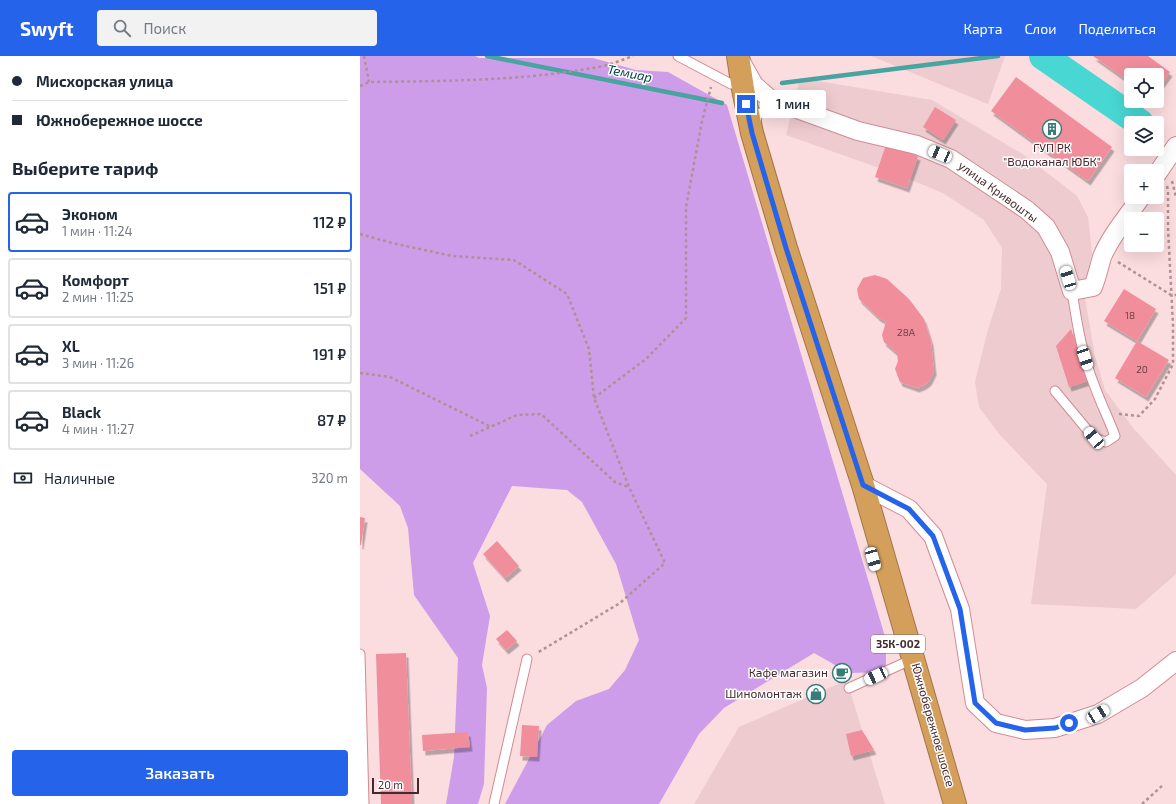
<!DOCTYPE html>
<html lang="ru">
<head>
<meta charset="utf-8">
<style>
  body { margin:0; font-family:"Exo 2",sans-serif; background:#f2f2f3; color:#1f2937; height:100vh; display:flex; flex-direction:column; font-size:15px; white-space:nowrap }
  * { box-sizing:border-box; margin:0 }
  p { font-size:13px; color:#747a83 }
  .icon { flex:none; width:22px; height:22px; fill:none; stroke:currentColor; stroke-width:2; stroke-linecap:round; stroke-linejoin:round }
  .map { position:relative; flex:1; overflow:hidden }
  .drawer { display:flex; flex-direction:column; background:#fff; width:360px }
  .drawer>* { flex:none }
  .hud { display:grid; align-content:center; height:88px; padding:0 12px; background:#fff }
  .controls { position:absolute; left:764px; top:12px; display:grid; gap:8px }
  .controls a { display:grid; place-items:center; width:40px; height:40px; border-radius:4px; background:#fff; box-shadow:0 4px 16px #0002; font-size:20px }
  .scale { position:absolute; left:12px; bottom:10px; width:47px; box-sizing:border-box; padding-left:4px; border:2px solid #46292d; border-top:0; font-size:11px; line-height:14px; white-space:nowrap; color:#46292d; -webkit-text-stroke:3px #fff; paint-order:stroke }
  .end { position:absolute; width:18px; height:18px; margin:-9px; border:5px solid #2563eb; background:#fff; box-shadow:0 0 0 2px #fff }
  .from { border-radius:50% }
  .bubble { position:absolute; height:28px; border-radius:4px; background:#fff; box-shadow:0 4px 16px #0002; font-size:13px; font-weight:600; line-height:28px; text-align:center }
  .car { position:absolute; width:12px; height:24px; margin:-12px -6px; border-radius:5px; box-shadow:0 0 3px 1px #0007; background:linear-gradient(#fff 24%,#345 0 40%,#fff 0 76%,#345 0 86%,#fff 0) }
  .hud b { display:flex; align-items:center; gap:14px; height:38px; font-size:15px }
  .hud b+b { border-top:1px solid #e0e1e3 }
  .hud i { width:10px; height:10px; background:#1f2937 }
  ul { padding:0; list-style:none }
  li { display:flex; align-items:center; gap:12px; height:60px; margin:0 8px 6px; padding:0 4px; border:2px solid #e0e1e3; border-radius:4px }
  li div { flex:1 }
  li b { display:block; font-size:15px }
  li em { font-style:normal; font-weight:600 }
  li.selected { border-color:#2563eb }
  li>.icon { width:36px; height:36px; stroke-width:1.5 }
  h2 { padding:0 12px; font-size:18px; line-height:48px }
  .pay { display:flex; align-items:center; gap:10px; height:44px; padding:0 12px; font-size:15px }
  .pay p { margin-inline-start:auto }
  .cta { display:flex; gap:8px; margin-top:auto; padding:8px 12px }
  .cta a { flex:1; height:46px; border-radius:4px; background:#2563eb; color:#fff; font-size:16px; font-weight:600; line-height:46px; text-align:center }
  header { display:flex; align-items:center; gap:24px; box-sizing:border-box; height:56px; padding:0 20px; background:#2563eb; color:#fff }
  header strong { font-size:19px }
  nav { display:flex; gap:22px; margin-inline-start:auto; font-size:14px }
  .search { width:280px; height:36px; background:#f2f2f3; display:flex; align-items:center; gap:10px; box-sizing:border-box; padding:0 14px; border-radius:4px; color:#747a83; font-size:15px }
  main { display:flex; flex:1; min-height:0 }
  .map>svg:first-child { display:block }
</style>
</head>
<body>
<header>
<strong>Swyft</strong>
<div class="search"><svg class="icon" aria-label="search" viewBox="0 0 24 24"><circle cx="10" cy="10" r="6"/><path d="M15 15l6 6"/></svg>Поиск</div>
<nav><a>Карта</a><a>Слои</a><a>Поделиться</a></nav>
</header>
<main>
<section class="drawer">
<div class="hud">
<b><i class="from"></i>Мисхорская улица</b>
<b><i></i>Южнобережное шоссе</b>
</div>
<h2>Выберите тариф</h2>
<ul>
<li class="selected"><svg class="icon" aria-label="car" viewBox="0 0 24 24"><path d="M5 17H2v-5l4-1 3-4h7l3 4 3 1v5h-3M9 17h6M6 11h13"/><circle cx="7" cy="17" r="2"/><circle cx="17" cy="17" r="2"/></svg><div><b>Эконом</b><p>1 мин · 11:24</p></div><em>112 ₽</em></li>
<li><svg class="icon" aria-label="car" viewBox="0 0 24 24"><path d="M5 17H2v-5l4-1 3-4h7l3 4 3 1v5h-3M9 17h6M6 11h13"/><circle cx="7" cy="17" r="2"/><circle cx="17" cy="17" r="2"/></svg><div><b>Комфорт</b><p>2 мин · 11:25</p></div><em>151 ₽</em></li>
<li><svg class="icon" aria-label="car" viewBox="0 0 24 24"><path d="M5 17H2v-5l4-1 3-4h7l3 4 3 1v5h-3M9 17h6M6 11h13"/><circle cx="7" cy="17" r="2"/><circle cx="17" cy="17" r="2"/></svg><div><b>XL</b><p>3 мин · 11:26</p></div><em>191 ₽</em></li>
<li><svg class="icon" aria-label="car" viewBox="0 0 24 24"><path d="M5 17H2v-5l4-1 3-4h7l3 4 3 1v5h-3M9 17h6M6 11h13"/><circle cx="7" cy="17" r="2"/><circle cx="17" cy="17" r="2"/></svg><div><b>Black</b><p>4 мин · 11:27</p></div><em>87 ₽</em></li>
</ul>
<div class="pay"><svg class="icon" aria-label="cash" viewBox="0 0 24 24"><path d="M3 7h18v10H3z"/><circle cx="12" cy="12" r="2"/></svg>Наличные<p>320 m</p></div>
<div class="cta"><a>Заказать</a></div>
</section>
<div class="map">
<svg width="816" height="748" viewBox="0 0 816 748">
  <defs>
    <filter id="shadow"><feDropShadow dx="2.5" dy="4.5" stdDeviation="0" flood-color="#0004"/></filter>
  </defs>
  <rect width="100%" height="100%" fill="#fbdcdf"/>
  <path fill="#edcbce" d="M511,0H645L628,48Z
    M440,22L572,44L664,99L717,140L728,161L732,197L724,237L735,300L745,334L774,373L816,419V518L776,553L671,548L687,428L639,378L619,351L615,326L627,277L641,233L642,192L624,164L583,137L539,119L426,79Z
    M485,625L489,632L525,748H334L379,671Z"/>
  <path fill="#cd9dea" d="M0,0H115L119,2H233L276,14L308,16L367,49L526,584V616L489,617L454,597L364,652L339,678L299,748H145L187,669L216,645L249,633L265,614L279,584L256,508L222,446L207,434L152,430L113,507L130,560L122,609L127,632L124,728L118,748H86L94,701L98,602L54,539L48,472L40,450L0,413Z"/>
  <g fill="none" stroke-linecap="round" stroke-linejoin="round">
    <path stroke="#48a3a1" stroke-width="4.5" d="M127,0L362,47
      M422,27L638,0"/>
    <path stroke="#49d7d3" stroke-width="28" d="M683,0L780,67"/>
  </g>
  <path fill="#f08e9b" filter="url(#shadow)" d="M733,0H788L810,16L797,34V19H771V27Z
    M656,21L752,91L728,125L631,55Z
    M575,51L596,64L583,84L563,71Z
    M526,89L558,100L547,132L515,121Z
    M515,219L527,223L549,243L564,263L571,285L574,315L569,325L564,329L557,332L540,326L535,313L538,305L537,297L524,286L522,279L526,266L518,261L499,243L497,233L503,222Z
    M764,233L796,253L777,285L744,265Z
    M711,273L728,325L709,331L696,290Z
    M777,285L809,304L786,341L755,322Z
    M0,461L5,462L1,489H0Z
    M137,485L159,510L145,522L123,498Z
    M147,574L157,585L146,594L136,583Z
    M46,597L52,748H21L16,598Z
    M162,669L179,670L177,701L160,700Z
    M502,674L514,694L491,700L486,678Z
    M108,676L110,691L63,695L62,679Z"/>
  <g fill="none" stroke-linecap="round" stroke-linejoin="round">
    <defs>
      <path id="lane" d="M318,0L371,28
        M395,67L398,58L415,50L420,51
        M695,335L734,382L746,386L755,380C749,363 741,348 735,331C722,300 717,268 712,235
        M0,598L4,748
        M489,632L544,607
        M134,748L167,603"/>
      <path id="street" d="M381,6L394,29L410,43L498,75L557,89L591,103L667,154L686,171L700,196L712,235L733,231C737,221 739,211 742,201C751,179 768,160 781,141
        M797,118L816,90
        M503,429L549,453L573,480L600,553L615,647L636,667L665,674L695,672L738,658L782,632L816,605"/>
      <path id="highway" d="M378,0L383,33L392,77L426,192L503,429L595,748"/>
    </defs>
    <use href="#lane" stroke="#d18b93" stroke-width="11"/>
    <use href="#street" stroke="#d18b93" stroke-width="20"/>
    <use href="#highway" stroke="#a2764b" stroke-width="24"/>
    <path stroke="#af9194" stroke-width="2.5" stroke-dasharray="3 3" stroke-linecap="butt" d="M4,0L9,26
      M0,30L9,26C85,25 163,25 238,11C250,9 262,4 273,0
      M812,125L816,141
      M0,178L32,187L92,200L154,204L207,238L229,293L234,342L269,431L305,507L260,547L177,597
      M758,206L811,239H816
      M0,317L30,321L131,371
      M234,342L286,303L326,262V151L342,65L351,31
      M759,358L779,360L795,343L813,308V269L808,172V134L807,130
      M110,380L157,359L181,358L255,426L268,431
      M782,748L803,729"/>
    <use href="#lane" stroke="#fff" stroke-width="9"/>
    <use href="#street" stroke="#fff" stroke-width="18"/>
    <use href="#highway" stroke="#d39f5b" stroke-width="22"/>
  </g>
  <g fill="none" stroke-linecap="round" stroke-linejoin="round">
    <path stroke="#2563eb" stroke-width="5" d="M386,48L392,77L426,192L503,429L549,453L573,480L600,553L615,647L636,667L665,674L695,672L709,667"/>
  </g>
  <defs>
    <symbol id="building-ring" viewBox="-11 -11 22 22"><circle r="9.5" fill="#fff" stroke="#347d7a" stroke-width="1.5"/><path d="M-4-6H4V6H1V3H-1V6H-4ZM-2.5-4.3h1.7v1.8h-1.7ZM.8-4.3h1.7v1.8H.8ZM-2.5-1h1.7V.8h-1.7ZM.8-1h1.7V.8H.8Z" fill="#347d7a"/></symbol>
    <symbol id="cafe-ring" viewBox="-11 -11 22 22"><circle r="9.5" fill="#fff" stroke="#347d7a" stroke-width="1.5"/><path d="M-5.5-4.5H6V0H3Q3 3.5 0 3.5H-2.5Q-5.5 3.5-5.5 0ZM3-3.2v2h1.7v-2ZM-6 4.5H4V6H-6Z" fill="#347d7a"/></symbol>
    <symbol id="shop-ring" viewBox="-11 -11 22 22"><circle r="9.5" fill="#fff" stroke="#347d7a" stroke-width="1.5"/><path d="M-5-2.5h2.3a2.7 3.5 0 0 1 5.4 0H5L5.5 6h-11ZM-1.5-2.5h3a1.5 2.3 0 0 0-3 0Z" fill="#347d7a"/></symbol>
  </defs>
  <g fill-rule="evenodd">
    <use href="#building-ring" x="681" y="62" width="22" height="22"/>
    <use href="#cafe-ring" x="471" y="606" width="22" height="22"/>
    <use href="#shop-ring" x="445" y="627" width="22" height="22"/>
  </g>
  <g text-anchor="middle" stroke-width="3" stroke-linejoin="round" paint-order="stroke">
    <g font-size="10" fill="#704248">
      <text x="770" y="263">18</text>
      <text x="546" y="280">28А</text>
      <text x="782" y="317">20</text>
    </g>
    <rect fill="#fff" stroke="#7e696c" stroke-width="1" x="511" y="579" width="54" height="18" rx="3"/>
    <g font-size="11" font-weight="bold" fill="#46292d">
      <text x="538" y="592">35К-002</text>
    </g>
    <g font-size="12" fill="#46292d" stroke="#fff" text-anchor="end">
      <text x="692" y="96" text-anchor="middle">ГУП РК<tspan x="692" dy="14">"Водоканал ЮБК"</tspan></text>
      <text x="468" y="621">Кафе магазин</text>
      <text x="442" y="642">Шиномонтаж</text>
    </g>
    <g font-size="12" fill="#46292d" stroke="#fff">
      <text transform="translate(638 136) rotate(36)" y="4">улица Кривошты</text>
      <text transform="translate(573 669) rotate(74)" y="4">Южнобережное шоссе</text>
    </g>
    <g font-size="13" font-style="italic" fill="#004341" stroke="#fff">
      <text transform="translate(270 17) rotate(11)" y="5">Темиар</text>
    </g>
  </g>
</svg>
<div class="controls">
<a><svg class="icon" aria-label="locate" viewBox="0 0 24 24"><circle cx="12" cy="12" r="6"/><path d="M12 2v4M12 18v4M2 12h4M18 12h4"/></svg></a>
<a><svg class="icon" aria-label="layers" viewBox="0 0 24 24"><path d="M12 4l9 5-9 5-9-5zM3 14l9 5 9-5"/></svg></a>
<a>+</a>
<a>−</a>
</div>
<div class="scale">20 m</div>
<i class="end from" style="left:709px;top:667px"></i>
<i class="end" style="left:386px;top:48px"></i>
<div class="bubble" style="left:400px;top:34px;width:66px">1 мин</div>
<i class="car" style="left:580px;top:98px;rotate:293deg"></i>
<i class="car" style="left:708px;top:222px;rotate:343deg"></i>
<i class="car" style="left:725px;top:302px;rotate:162deg"></i>
<i class="car" style="left:734px;top:382px;rotate:320deg"></i>
<i class="car" style="left:513px;top:503px;rotate:164deg"></i>
<i class="car" style="left:516px;top:620px;rotate:245deg"></i>
<i class="car" style="left:738px;top:658px;rotate:59deg"></i>
</div>
</main>
</body>
</html>
